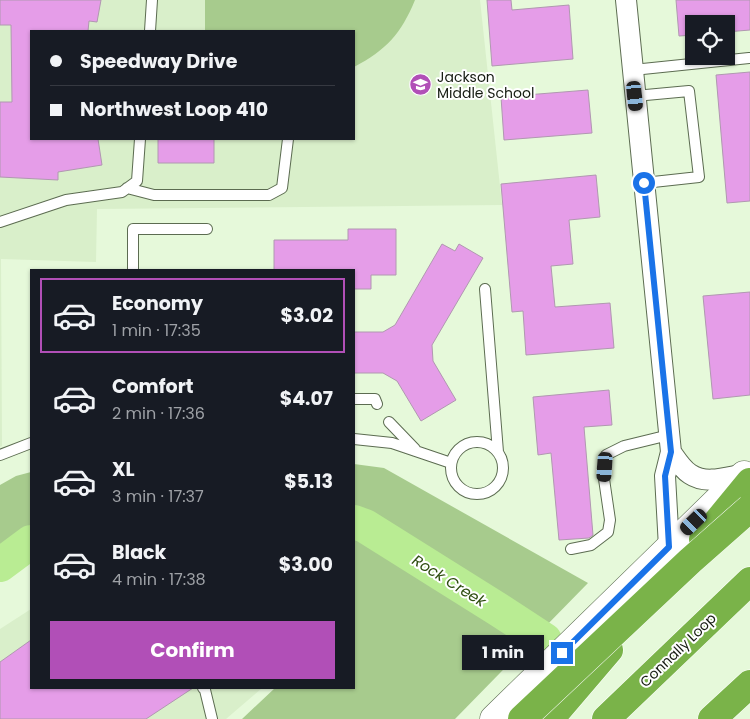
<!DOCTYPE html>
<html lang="en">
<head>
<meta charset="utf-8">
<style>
  body { margin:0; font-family:Poppins,sans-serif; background:#20242c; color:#f1f3f6; height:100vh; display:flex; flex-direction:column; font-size:19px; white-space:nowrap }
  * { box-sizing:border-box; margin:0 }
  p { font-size:16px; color:#9ea1a6 }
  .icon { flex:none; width:28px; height:28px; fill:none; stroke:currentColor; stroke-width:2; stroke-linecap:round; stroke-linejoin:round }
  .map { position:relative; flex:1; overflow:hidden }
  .panel { position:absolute; left:30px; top:269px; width:325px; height:420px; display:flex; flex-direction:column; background:#171b24; border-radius:0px; box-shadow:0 1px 4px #0004 }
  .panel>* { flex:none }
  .guide { position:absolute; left:30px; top:30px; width:325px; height:110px; border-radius:0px; box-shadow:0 1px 4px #0004; display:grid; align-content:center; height:110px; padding:0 20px; background:#171b24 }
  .fabs { position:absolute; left:685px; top:15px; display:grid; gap:10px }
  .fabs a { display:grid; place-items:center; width:50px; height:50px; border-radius:0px; background:#171b24; box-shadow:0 1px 4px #0004; font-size:25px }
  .end { position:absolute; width:22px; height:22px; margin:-11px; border:6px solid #1a73e8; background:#fff; box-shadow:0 0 0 2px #fff }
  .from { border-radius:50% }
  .bubble { position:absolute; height:35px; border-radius:0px; background:#171b24; box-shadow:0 1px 4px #0004; font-size:16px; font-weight:700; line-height:35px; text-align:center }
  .car { position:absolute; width:15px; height:30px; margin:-15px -8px; border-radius:6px; box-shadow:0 0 4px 1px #0007; background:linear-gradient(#222 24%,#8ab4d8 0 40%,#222 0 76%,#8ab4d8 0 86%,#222 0) }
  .guide b { display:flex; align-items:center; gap:18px; height:48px; font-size:19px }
  .guide b+b { border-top:1px solid #363941 }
  .guide i { width:12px; height:12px; background:#f1f3f6 }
  ul { padding:9px 0 0; list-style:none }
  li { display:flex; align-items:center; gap:15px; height:75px; margin:0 10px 8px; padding:0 10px; border:2px solid transparent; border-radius:0px }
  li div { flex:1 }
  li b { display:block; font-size:19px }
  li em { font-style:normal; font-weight:700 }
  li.selected { border-color:#b14fb7 }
  li>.icon { width:45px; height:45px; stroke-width:1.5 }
  .button { display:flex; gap:10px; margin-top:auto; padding:10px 20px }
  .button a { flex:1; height:58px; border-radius:0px; background:#b14fb7; color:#fff; font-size:20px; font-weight:700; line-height:58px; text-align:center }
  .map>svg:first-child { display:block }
</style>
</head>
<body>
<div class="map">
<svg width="750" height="719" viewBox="0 0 750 719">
  <rect width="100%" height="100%" fill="#e6f9da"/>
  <path fill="#d9efca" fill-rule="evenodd" d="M0,0H480L502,205L97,209L96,262L1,259L2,446L0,447ZM31,31H354V139H31Z
    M31,609V688H262L226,719H0V629Z"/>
  <path fill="#a7cb8d" d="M205,0H415C401,34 386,50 354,67V31H205Z
    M354,464L384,468L588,583L455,719H242L275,688H354Z
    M31,472V563H0V485L16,476Z"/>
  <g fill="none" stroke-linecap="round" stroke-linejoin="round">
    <path stroke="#b9ec93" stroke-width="34" d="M354,522L365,526L499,610L545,640
      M0,565L31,542"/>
  </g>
  <path fill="#e59de8" stroke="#b098b0" d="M0,0H101L97,22L89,21L88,31H31V139H98L102,165L58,172V180L0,177V102H12L11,25H0Z
    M487,0H511L512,10L569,5L573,59L492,66Z
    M676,0H750V30L726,32V24H694V35L679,36Z
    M750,72V201L727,203L716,75Z
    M588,90L592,133L504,140L501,97Z
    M158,139H214V163H158Z
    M596,175L600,217L569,220L573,264L551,266L555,307L610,303L614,348L526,355L523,311L512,312L501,184Z
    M348,229H396V275H371V289H354V270H274V240H348Z
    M442,244L455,251L459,244L483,258L432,345L433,361L456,400L421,421L397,381L383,373H354V332H383L395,325Z
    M750,292V395L713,399L703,296Z
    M609,390L612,425L584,427L593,535L589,538L559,540L551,453L538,455L533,397Z
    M31,640V688H193L146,719H0V662Z"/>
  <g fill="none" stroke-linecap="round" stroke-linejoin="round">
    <defs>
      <path id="lane" d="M150,31L152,0
        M633,70L749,58
        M635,96L689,91L699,177L644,183
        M127,188L154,195H269L282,188L288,139
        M0,222L66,200L122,192L137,181L140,139
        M133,270V229H207
        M485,289L498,452
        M354,399H375L377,404
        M389,422L415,449
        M354,439L392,443L451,463
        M451 468a26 26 0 1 1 52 0a26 26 0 1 1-52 0Z
        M0,455L31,443
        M571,549L591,545L608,532L610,520L604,479L606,455L624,446L669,435
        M203,688L205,690L212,719"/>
      <path id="street" d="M626,0L671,452L665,476L669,547
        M671,452C676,459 682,469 690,474C706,485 727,477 745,474"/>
      <path id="secondary" d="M494,719L744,475"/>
      <path id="highway" d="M703,539L750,482
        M550,719L609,650
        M606,719L750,581
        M712,719L750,684"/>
    </defs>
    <use href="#lane" stroke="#5c6c51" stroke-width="12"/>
    <use href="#street" stroke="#5c6c51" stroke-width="22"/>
    <use href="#secondary" stroke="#5c6c51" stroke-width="29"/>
    <use href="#highway" stroke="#fff" stroke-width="29"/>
    <use href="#lane" stroke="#fff" stroke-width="10"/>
    <use href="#street" stroke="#fff" stroke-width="20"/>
    <use href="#secondary" stroke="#fff" stroke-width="28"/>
    <use href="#highway" stroke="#7ab349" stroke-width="28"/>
    <defs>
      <path id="highway-bridge" d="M522,719L690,561L750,508"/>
    </defs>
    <use href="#highway-bridge" stroke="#fff" stroke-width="29" stroke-linecap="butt"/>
    <use href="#highway-bridge" stroke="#7ab349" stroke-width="28"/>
  </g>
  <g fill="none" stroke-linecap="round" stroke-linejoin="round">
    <path stroke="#1a73e8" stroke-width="6" d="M562,653L669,547L665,476L671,452L644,183"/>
  </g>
  <defs>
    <symbol id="school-disc" viewBox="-11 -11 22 22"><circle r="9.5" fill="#b14fb7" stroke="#fff"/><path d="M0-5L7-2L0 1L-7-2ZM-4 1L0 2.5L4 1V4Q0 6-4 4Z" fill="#fff"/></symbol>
  </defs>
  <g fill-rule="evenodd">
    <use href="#school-disc" x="408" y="72" width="25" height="25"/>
  </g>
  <g text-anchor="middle" stroke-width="4" stroke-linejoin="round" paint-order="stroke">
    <g font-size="14" fill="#151b11" stroke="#fff" text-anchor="start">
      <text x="437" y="82">Jackson<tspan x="437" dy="16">Middle School</tspan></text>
    </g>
    <g font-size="14" fill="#151b11" stroke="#fff">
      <text transform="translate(678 650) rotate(-44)" y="5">Connally Loop</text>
    </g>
    <g font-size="15" font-style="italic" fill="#2f4e10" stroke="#fff">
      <text transform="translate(449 581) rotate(32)" y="5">Rock Creek</text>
    </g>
  </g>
</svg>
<div class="fabs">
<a><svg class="icon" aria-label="locate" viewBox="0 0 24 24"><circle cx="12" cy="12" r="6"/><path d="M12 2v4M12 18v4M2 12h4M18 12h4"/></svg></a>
</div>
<i class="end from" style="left:644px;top:183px"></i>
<i class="end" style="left:562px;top:653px"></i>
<div class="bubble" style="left:462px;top:635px;width:82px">1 min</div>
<i class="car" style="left:635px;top:96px;rotate:174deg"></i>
<i class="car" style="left:605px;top:467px;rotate:184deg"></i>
<i class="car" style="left:694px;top:522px;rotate:226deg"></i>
<div class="guide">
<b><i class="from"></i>Speedway Drive</b>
<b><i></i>Northwest Loop 410</b>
</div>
<section class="panel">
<ul>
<li class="selected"><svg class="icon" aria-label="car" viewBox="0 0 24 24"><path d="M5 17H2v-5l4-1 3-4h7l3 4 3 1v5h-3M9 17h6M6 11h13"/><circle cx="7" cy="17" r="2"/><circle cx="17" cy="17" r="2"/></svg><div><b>Economy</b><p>1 min · 17:35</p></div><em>$3.02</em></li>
<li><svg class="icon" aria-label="car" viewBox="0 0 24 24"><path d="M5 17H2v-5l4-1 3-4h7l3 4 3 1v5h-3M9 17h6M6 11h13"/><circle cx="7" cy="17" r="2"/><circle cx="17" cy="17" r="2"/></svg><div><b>Comfort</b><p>2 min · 17:36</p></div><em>$4.07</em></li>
<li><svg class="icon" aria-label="car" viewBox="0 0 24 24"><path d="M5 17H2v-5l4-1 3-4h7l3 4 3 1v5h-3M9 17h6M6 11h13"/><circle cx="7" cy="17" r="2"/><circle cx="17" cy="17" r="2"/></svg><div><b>XL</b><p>3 min · 17:37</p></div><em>$5.13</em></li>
<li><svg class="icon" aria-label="car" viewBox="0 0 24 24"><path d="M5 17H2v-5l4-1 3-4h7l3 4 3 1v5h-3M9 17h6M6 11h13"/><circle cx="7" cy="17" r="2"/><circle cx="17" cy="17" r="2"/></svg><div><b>Black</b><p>4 min · 17:38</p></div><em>$3.00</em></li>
</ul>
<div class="button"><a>Confirm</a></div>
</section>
</div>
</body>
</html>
